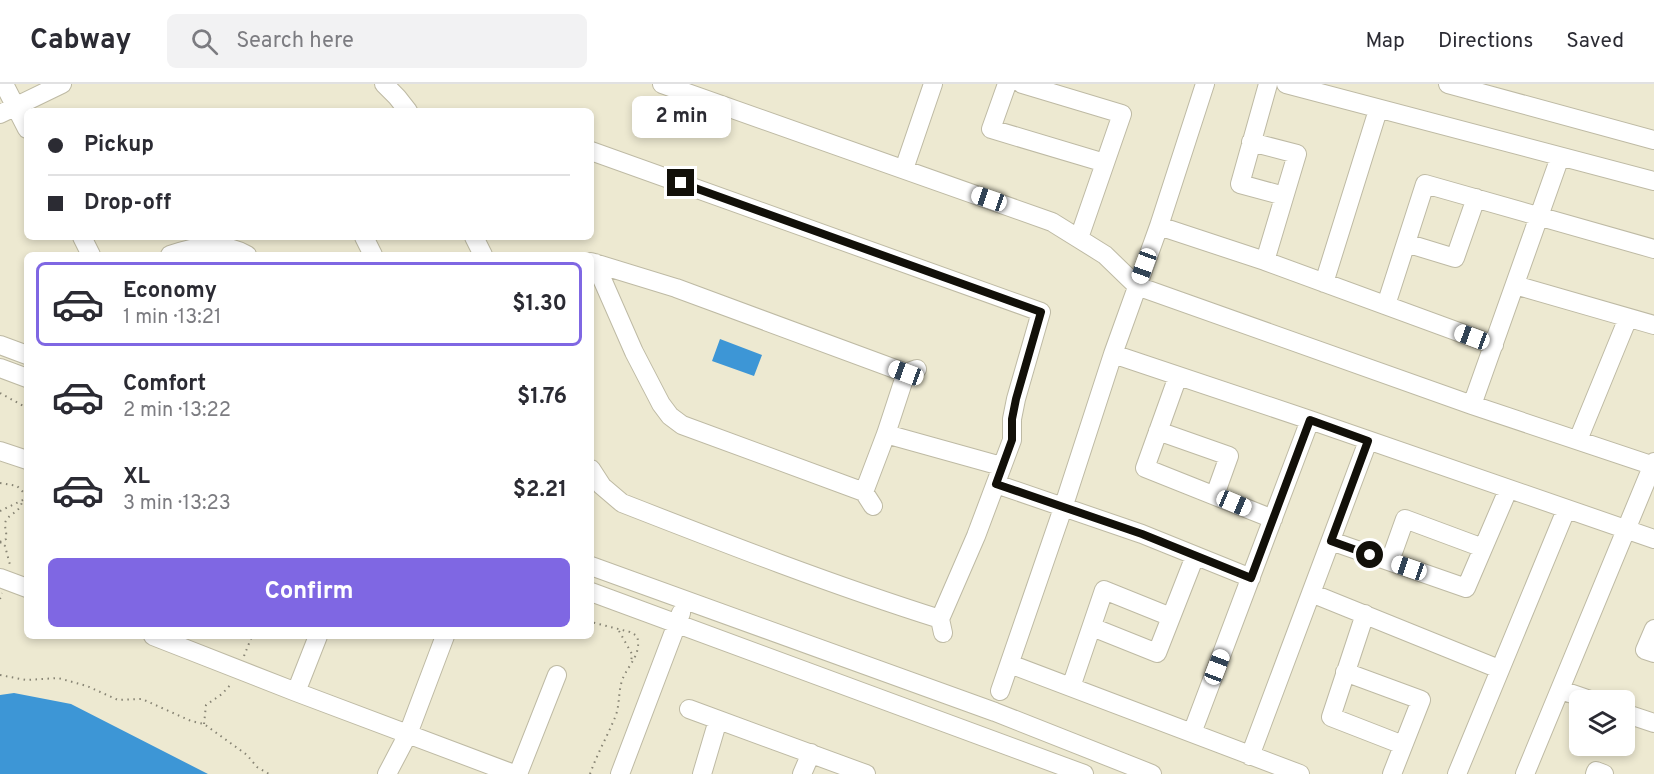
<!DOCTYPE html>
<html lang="en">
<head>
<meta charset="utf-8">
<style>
  body { margin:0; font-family:Overpass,sans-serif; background:#f2f2f3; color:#2b2b33; height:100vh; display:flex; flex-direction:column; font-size:22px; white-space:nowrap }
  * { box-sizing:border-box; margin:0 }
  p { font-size:20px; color:#7c7c81 }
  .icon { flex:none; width:33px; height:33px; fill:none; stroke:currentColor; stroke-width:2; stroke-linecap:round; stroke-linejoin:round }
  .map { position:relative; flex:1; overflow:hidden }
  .panel { position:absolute; left:24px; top:168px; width:570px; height:387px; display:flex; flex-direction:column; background:#fff; border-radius:9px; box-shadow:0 3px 9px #0003 }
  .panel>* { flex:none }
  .guide { position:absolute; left:24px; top:24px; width:570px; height:132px; border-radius:9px; box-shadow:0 3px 9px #0003; display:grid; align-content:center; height:132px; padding:0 24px; background:#fff }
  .tools { position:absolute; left:1569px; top:606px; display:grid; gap:12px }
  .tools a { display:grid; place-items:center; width:66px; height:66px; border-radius:9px; background:#fff; box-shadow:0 3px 9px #0003; font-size:30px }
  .end { position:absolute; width:27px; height:27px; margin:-14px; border:8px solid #121009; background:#fff; box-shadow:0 0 0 3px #fff }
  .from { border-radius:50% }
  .bubble { position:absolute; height:42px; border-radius:9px; background:#fff; box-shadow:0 3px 9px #0003; font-size:20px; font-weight:700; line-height:42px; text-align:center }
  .car { position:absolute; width:18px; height:36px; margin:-18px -9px; border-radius:8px; box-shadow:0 0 4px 2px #0007; background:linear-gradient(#fff 24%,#345 0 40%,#fff 0 76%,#345 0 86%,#fff 0) }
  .guide b { display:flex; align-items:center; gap:21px; height:57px; font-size:22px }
  .guide b+b { border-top:2px solid #e1e1e2 }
  .guide i { width:15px; height:15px; background:#2b2b33 }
  ul { padding:10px 0 0; list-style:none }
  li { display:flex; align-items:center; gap:18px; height:84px; margin:0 12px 9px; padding:0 12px; border:3px solid transparent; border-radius:9px }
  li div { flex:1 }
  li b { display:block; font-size:22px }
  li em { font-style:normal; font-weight:700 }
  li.current { border-color:#7f67e3 }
  li>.icon { width:54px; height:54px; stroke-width:1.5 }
  .action { display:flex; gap:12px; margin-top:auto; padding:12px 24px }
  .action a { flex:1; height:69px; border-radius:9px; background:#7f67e3; color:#fff; font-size:24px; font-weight:700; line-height:69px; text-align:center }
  header { display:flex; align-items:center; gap:36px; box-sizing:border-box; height:84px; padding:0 30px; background:#fff; border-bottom:2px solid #e1e1e2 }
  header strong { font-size:28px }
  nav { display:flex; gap:33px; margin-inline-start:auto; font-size:21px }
  .search { width:420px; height:54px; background:#f2f2f3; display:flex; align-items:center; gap:15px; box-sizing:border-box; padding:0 21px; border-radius:9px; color:#7c7c81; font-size:22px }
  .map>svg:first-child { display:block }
</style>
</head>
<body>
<header>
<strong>Cabway</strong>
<div class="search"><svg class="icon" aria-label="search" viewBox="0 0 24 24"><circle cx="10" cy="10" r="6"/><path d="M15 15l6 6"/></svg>Search here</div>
<nav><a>Map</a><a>Directions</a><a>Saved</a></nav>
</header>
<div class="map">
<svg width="1654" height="690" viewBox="0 0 1654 690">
  <rect width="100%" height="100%" fill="#ede9d1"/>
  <path fill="#3d96d6" d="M720,255L762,271L754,292L712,277Z
    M14,609L71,620L208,690H0V611Z"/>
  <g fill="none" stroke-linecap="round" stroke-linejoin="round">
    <defs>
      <path id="minor" d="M4,0L27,45
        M384,0L397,13L408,27
        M662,0L1052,138L1105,171L1137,202L1472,321L1654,382
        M1007,0L991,45L1105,79
        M1022,0L1122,30L1079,154
        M1268,0L1240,100L1284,112
        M1286,0L1654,97
        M1448,0L1654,56
        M0,30L62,0
        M1251,58L1297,70L1265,177
        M591,67L1041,228L1016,315L1012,335V356L976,452L940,535L943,549
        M904,85L933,0
        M1159,142L1265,177L1494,261
        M82,153L91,171
        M364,153L373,171
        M474,153L483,171
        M1406,159L1455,174L1476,114
        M170,171C195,162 222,157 247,171
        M591,178L676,204L906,289L917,285
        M595,179L634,268L661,320L670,332L682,341L864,408L873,422
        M1324,199L1378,26
        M1515,201L1654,241
        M1386,221L1425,100L1654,165
        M0,261L27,271
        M1113,270L1310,336L1654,455
        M0,284L27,294
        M1178,292L1145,384L1273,435
        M1472,321L1560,73
        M1158,347L1229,372L1215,411
        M886,350L1001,382
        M1578,356L1628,234
        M0,367L27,376
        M591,385L602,402L622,419C727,460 832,501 940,535
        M996,400L1142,450L1251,494
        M864,408L886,350L906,289
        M1331,457L1466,504L1508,406
        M1390,477L1405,435L1483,464
        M591,482L995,628L1152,690
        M0,494L27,504
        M591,508L1084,690
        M1311,509L1499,585
        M1365,530L1331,633L1403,661
        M1092,543L1157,569L1195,472
        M1654,545L1645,566L1654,569
        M153,552L296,608L514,690
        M1010,580L1300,690
        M1345,588L1421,616L1392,690
        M1071,603L1104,506L1171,533
        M1561,606L1590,616
        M1000,607L1063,424L1113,270L1159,142L1205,0
        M296,608L318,552
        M689,625L866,690
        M1624,629L1654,639
        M1192,649L1310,336
        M1250,672L1368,357
        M387,690L408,650L445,552
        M518,690L557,591
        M620,690L681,529
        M702,690L718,636
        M802,690L811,669
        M1457,690L1566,426
        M1525,690L1654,378
        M1595,690L1596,687L1604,690"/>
    </defs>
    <use href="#minor" stroke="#bebaa4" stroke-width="20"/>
    <path stroke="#878474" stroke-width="2" stroke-dasharray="1.5 4.5" stroke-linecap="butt" d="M0,309L27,324
      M0,399L17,402L27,412
      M0,427L27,414
      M0,457L5,462L10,481
      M0,459L6,455C7,449 5,445 5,440C6,430 21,429 22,417
      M0,515L2,509
      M619,547L632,570L631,579
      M244,572L252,552
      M0,591L26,596L58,594L87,602L118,616L142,615L191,637L204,640L247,671L257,683L269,690
      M204,640L206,621L222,610L232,599
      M590,690C597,670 608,651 616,631C620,619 618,606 623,594C629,580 642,570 637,552L630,548L591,538"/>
    <use href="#minor" stroke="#fff" stroke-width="18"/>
  </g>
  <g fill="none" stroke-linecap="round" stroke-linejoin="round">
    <path stroke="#121009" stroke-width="8" d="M681,99L1041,228L1016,315L1012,335V356L996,400L1142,450L1251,494L1310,336L1368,357L1331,457L1370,471"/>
  </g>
</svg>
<div class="tools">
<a><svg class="icon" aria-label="layers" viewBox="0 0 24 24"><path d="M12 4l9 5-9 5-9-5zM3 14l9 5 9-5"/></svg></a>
</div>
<i class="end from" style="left:1370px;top:471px"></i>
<i class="end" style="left:681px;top:99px"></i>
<div class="bubble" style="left:632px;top:12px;width:99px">2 min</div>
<i class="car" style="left:989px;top:115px;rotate:289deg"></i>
<i class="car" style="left:1144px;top:182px;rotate:200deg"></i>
<i class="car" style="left:1472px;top:253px;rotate:290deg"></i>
<i class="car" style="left:906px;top:289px;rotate:290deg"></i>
<i class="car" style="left:1234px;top:419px;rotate:113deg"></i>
<i class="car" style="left:1409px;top:484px;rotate:289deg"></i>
<i class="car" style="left:1217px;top:583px;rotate:21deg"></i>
<div class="guide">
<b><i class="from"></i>Pickup</b>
<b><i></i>Drop-off</b>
</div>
<section class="panel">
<ul>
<li class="current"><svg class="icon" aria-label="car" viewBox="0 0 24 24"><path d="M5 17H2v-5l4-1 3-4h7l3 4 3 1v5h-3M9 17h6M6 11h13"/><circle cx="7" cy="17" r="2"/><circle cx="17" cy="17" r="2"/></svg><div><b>Economy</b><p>1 min · 13:21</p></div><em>$1.30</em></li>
<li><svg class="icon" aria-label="car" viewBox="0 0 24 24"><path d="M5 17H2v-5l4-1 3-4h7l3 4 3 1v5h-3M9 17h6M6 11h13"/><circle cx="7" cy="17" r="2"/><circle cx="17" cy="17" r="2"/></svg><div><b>Comfort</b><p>2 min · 13:22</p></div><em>$1.76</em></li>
<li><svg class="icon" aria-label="car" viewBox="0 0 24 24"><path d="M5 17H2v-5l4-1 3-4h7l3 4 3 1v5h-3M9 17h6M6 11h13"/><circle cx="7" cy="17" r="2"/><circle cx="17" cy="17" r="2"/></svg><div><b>XL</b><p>3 min · 13:23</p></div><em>$2.21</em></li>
</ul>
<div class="action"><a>Confirm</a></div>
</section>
</div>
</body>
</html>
